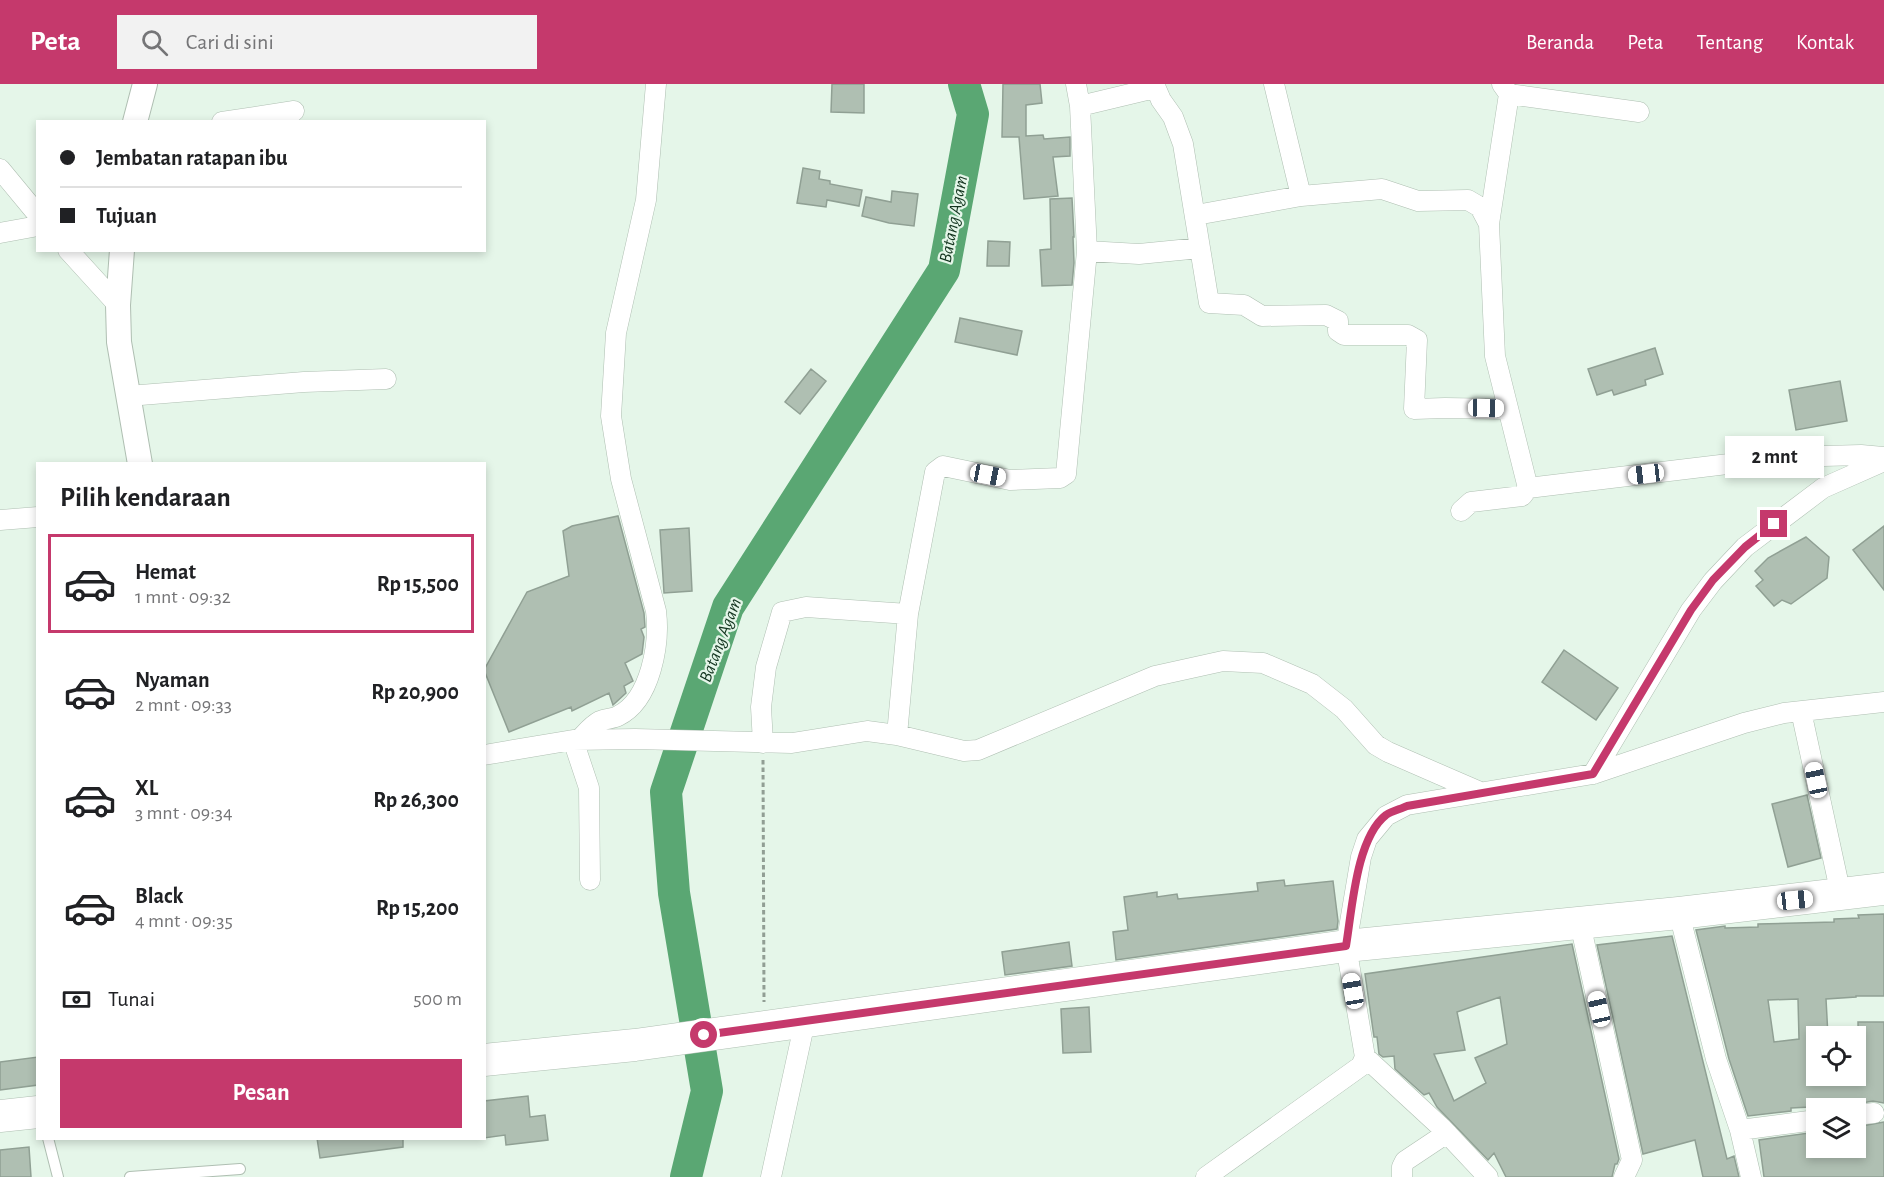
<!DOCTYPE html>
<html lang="id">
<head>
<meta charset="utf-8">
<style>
  body { margin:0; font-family:"Alegreya Sans",sans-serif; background:#f2f2f2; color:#202124; height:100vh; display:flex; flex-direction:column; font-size:22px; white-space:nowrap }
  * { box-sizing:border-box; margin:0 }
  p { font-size:20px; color:#757577 }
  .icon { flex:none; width:33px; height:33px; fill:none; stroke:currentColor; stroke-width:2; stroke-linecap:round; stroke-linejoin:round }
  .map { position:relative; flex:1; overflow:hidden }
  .panel { position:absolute; left:36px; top:378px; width:450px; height:678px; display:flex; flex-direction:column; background:#fff; border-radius:0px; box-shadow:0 3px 9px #0003 }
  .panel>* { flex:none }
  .hud { position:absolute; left:36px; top:36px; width:450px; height:132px; border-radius:0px; box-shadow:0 3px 9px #0003; display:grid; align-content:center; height:132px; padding:0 24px; background:#fff }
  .fabs { position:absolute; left:1806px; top:942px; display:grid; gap:12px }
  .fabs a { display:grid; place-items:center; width:60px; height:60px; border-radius:0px; background:#fff; box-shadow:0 3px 9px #0003; font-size:30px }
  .end { position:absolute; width:27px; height:27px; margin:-14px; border:8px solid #c5396c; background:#fff; box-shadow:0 0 0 3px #fff }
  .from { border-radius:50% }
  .bubble { position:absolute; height:42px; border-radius:0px; background:#fff; box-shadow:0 3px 9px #0003; font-size:20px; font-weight:600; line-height:42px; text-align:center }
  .car { position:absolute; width:18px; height:36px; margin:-18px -9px; border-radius:8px; box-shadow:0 0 4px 2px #0007; background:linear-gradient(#fff 24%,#345 0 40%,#fff 0 76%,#345 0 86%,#fff 0) }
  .hud b { display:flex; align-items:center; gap:21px; height:57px; font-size:22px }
  .hud b+b { border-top:2px solid #e0e0e0 }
  .hud i { width:15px; height:15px; background:#202124 }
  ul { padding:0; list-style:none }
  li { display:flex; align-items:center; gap:18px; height:99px; margin:0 12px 9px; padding:0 12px; border:3px solid transparent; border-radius:0px }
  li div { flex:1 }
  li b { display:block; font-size:22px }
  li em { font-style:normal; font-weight:600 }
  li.on { border-color:#c5396c }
  li>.icon { width:54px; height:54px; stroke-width:1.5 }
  h2 { padding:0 24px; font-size:27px; line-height:72px }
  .pay { display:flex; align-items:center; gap:15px; height:66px; padding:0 24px; font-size:22px }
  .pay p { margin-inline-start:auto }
  .button { display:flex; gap:12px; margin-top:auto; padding:12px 24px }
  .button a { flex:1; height:69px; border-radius:0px; background:#c5396c; color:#fff; font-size:24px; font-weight:600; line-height:69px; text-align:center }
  header { display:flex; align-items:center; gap:36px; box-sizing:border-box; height:84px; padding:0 30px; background:#c5396c; color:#fff }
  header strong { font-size:28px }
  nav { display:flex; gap:33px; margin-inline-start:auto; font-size:21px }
  .search { width:420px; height:54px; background:#f2f2f2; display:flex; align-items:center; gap:15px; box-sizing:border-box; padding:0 21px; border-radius:0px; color:#757577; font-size:22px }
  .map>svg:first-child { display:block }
</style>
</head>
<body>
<header>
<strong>Peta</strong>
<div class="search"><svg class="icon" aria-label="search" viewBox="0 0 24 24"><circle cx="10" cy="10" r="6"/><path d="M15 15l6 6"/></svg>Cari di sini</div>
<nav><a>Beranda</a><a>Peta</a><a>Tentang</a><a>Kontak</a></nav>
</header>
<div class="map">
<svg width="1884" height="1093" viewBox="0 0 1884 1093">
  <rect width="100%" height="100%" fill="#e5f6e9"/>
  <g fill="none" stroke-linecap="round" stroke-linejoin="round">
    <path stroke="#5aa773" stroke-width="32" d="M686,1093L707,1007L674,809L666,708L728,523L944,186L973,30L964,0"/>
  </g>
  <path fill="#afbfb2" stroke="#90a094" stroke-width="1.5" fill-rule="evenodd" d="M832,0H864V29L831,28Z
    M1003,0H1040L1042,19L1026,21V52L1043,51L1044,55L1070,53V72L1053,73L1058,112L1024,115L1019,53H1002Z
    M803,84L820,87L819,95L830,97V100L862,106L859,122L827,116L826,123L797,119Z
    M892,107L918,110L914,142L889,139L862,132L866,113L891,118Z
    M1072,114L1074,153H1073L1074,179L1072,201L1042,202L1040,166L1051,165L1050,115Z
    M988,157L1010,158L1009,182H987Z
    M960,234L1022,247L1017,271L955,258Z
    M1655,264L1663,290L1645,296L1646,301L1614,311L1612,306L1597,311L1588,285Z
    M811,285L826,297L800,330L785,318Z
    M1840,297L1847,337L1796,346L1789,306Z
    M618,432L644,529L645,543L641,545L644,553L642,570L625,579L633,597L624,602L626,609L613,621L609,609L572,627L571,623L509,648L484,586L527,508L569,492L563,447L572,442Z
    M1884,442V506L1853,466Z
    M689,444L692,507L664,509L660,446Z
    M1806,453L1829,473L1827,494L1791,520L1782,516L1774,522L1756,502L1763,496L1755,487L1768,474Z
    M1564,566L1618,604L1596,636L1542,598Z
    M1807,711L1821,774L1788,783L1772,720Z
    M1284,796L1285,802L1333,797L1338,837L1337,845L1116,876L1113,848L1128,846L1124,813L1157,808V813L1177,810L1178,815L1229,810L1258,807L1257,799Z
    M1884,830V912H1856V913L1826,915L1828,952H1816V992L1859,991L1858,938H1884V1019L1873,1017L1850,1021L1791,1024V1027L1748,1032L1729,975L1696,846L1725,842V844L1758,843V840L1834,838V835L1859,834L1858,831ZM1798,915L1799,955L1774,958L1768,916Z
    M1672,852L1727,1075L1734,1072L1739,1093H1703L1695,1056L1643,1070L1597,861Z
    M1069,858L1072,882L1005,891L1002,868Z
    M1572,860L1619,1075L1617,1080H1615L1612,1093H1506L1494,1069L1488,1076L1437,1023L1429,1009L1424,1011L1395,985L1394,972L1383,973L1379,970L1377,953H1374L1365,890ZM1500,913L1507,960L1475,974L1486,999L1454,1017L1434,970L1465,966L1457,928Z
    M1089,923L1091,968L1063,969L1061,925Z
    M38,973V1001L0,1006V978Z
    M528,1012L530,1033L545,1031L548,1056L506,1061L505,1051L484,1054V1017Z
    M1884,1038V1093H1764L1759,1056L1816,1048V1064H1856V1043Z
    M317,1054H403V1063L320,1074Z
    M29,1063L31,1093H0V1066Z"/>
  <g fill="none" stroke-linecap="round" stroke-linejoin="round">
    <defs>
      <path id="service" d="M48,1054L58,1093
        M130,1093L240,1085"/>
      <path id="minor" d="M1154,0L1161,16L1173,33L1183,60L1209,219L1244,221L1262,232L1326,231L1338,237V247L1344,251H1408L1417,256L1414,325L1445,324L1507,325
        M1274,0L1301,112
        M1502,0L1509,10L1489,140L1495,272L1528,404
        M1509,10L1639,28
        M1080,22L1155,4
        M222,38L294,27
        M0,85L38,131
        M1196,131L1301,112L1382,105L1418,117L1468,116L1480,123L1489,140
        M0,149L38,142
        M68,166L118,221
        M1087,167L1139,170L1200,164
        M128,312L304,298L386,295
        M1461,427L1471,418L1522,412L1528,404L1786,373L1861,371L1884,373
        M0,436L38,433
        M1801,627L1841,811
        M897,651L908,530
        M573,656L589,704L590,796
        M579,656C585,650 592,641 600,637C606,634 613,635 618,632C651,616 660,559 656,527L621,395L611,332L616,249L646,116L656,0
        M763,659L761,623L766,583L782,528L806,523L908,530L935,388L943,382L1010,396L1060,394L1066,390L1087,167L1080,22L1076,0
        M484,671L573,656L635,655L792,659L867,647L897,651L964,667L978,666L1155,592L1223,577L1263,579L1312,600L1344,625L1376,661L1388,668L1480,708
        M1593,690L1744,639L1784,629L1884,618
        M1679,829L1716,975L1740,1046L1751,1093
        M1580,839L1632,1076L1624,1093
        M1856,1031L1874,1029
        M1740,1046L1816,1036
        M771,1093L805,937
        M1206,1093L1361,982L1365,973
        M1402,1093V1083L1405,1077L1447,1049
        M1488,1093L1442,1044L1365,973L1346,862L1361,773L1367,755L1386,732L1407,721L1593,690L1691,526L1713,497L1745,463L1823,404L1884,377"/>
      <path id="tertiary" d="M135,38L145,0
        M122,166L118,221L119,258L140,380"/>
      <path id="primary" d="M484,976L635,961L1346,862L1679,829L1884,805
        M0,1032L38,1028"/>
    </defs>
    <use href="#service" stroke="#afbfb2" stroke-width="12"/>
    <use href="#minor" stroke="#afbfb2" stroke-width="21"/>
    <use href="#tertiary" stroke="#afbfb2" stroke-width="26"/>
    <use href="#primary" stroke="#afbfb2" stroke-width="33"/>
    <path stroke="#919e94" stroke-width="3" stroke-dasharray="4.5 3" stroke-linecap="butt" d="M763,676L764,918"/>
    <use href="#service" stroke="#fff" stroke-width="10"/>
    <use href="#minor" stroke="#fff" stroke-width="20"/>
    <use href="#tertiary" stroke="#fff" stroke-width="24"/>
    <use href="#primary" stroke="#fff" stroke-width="32"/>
  </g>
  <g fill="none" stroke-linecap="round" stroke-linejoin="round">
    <path stroke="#c5396c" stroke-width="8" d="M704,951L1346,862C1352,827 1356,754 1386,731C1392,727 1401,725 1407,722L1593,690L1691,526L1713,496L1745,463L1774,440"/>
  </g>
  <g text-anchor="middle" stroke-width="4.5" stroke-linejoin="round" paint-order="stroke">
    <g font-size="18" font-style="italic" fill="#13351f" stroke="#e5f6e9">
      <text transform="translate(953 135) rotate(-79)" y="6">Batang Agam</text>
      <text transform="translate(720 556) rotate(-69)" y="6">Batang Agam</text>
    </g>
  </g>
</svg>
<div class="fabs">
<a><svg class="icon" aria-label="locate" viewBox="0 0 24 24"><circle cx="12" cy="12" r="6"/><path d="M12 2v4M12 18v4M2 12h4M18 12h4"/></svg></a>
<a><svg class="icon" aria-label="layers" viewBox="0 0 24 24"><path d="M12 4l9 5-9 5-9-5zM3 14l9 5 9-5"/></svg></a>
</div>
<i class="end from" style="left:704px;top:951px"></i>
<i class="end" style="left:1774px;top:440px"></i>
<div class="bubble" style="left:1725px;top:352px;width:99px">2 mnt</div>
<i class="car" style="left:1486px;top:324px;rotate:91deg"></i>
<i class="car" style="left:1646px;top:390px;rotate:263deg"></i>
<i class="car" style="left:988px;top:391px;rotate:101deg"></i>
<i class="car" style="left:1816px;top:696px;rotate:348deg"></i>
<i class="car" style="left:1795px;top:816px;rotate:84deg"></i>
<i class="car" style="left:1353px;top:907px;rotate:350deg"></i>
<i class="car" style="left:1599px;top:925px;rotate:347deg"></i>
<div class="hud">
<b><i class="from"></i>Jembatan ratapan ibu</b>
<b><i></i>Tujuan</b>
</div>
<section class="panel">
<h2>Pilih kendaraan</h2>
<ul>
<li class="on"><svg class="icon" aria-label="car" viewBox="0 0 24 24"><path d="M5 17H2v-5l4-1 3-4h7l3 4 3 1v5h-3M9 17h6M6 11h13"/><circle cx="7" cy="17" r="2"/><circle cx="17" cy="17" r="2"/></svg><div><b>Hemat</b><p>1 mnt · 09:32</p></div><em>Rp 15,500</em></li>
<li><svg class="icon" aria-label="car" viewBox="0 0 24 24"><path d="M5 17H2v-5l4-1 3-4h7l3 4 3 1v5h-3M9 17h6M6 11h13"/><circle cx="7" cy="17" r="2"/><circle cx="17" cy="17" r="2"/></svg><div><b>Nyaman</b><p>2 mnt · 09:33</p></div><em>Rp 20,900</em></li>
<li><svg class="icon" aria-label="car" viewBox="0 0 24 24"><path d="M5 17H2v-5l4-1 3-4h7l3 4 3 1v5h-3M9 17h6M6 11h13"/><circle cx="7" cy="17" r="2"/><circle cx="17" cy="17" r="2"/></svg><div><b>XL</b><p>3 mnt · 09:34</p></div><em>Rp 26,300</em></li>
<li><svg class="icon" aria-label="car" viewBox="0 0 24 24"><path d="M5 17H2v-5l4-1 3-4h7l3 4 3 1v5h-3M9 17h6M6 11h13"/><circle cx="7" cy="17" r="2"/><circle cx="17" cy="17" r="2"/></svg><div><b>Black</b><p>4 mnt · 09:35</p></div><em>Rp 15,200</em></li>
</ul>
<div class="pay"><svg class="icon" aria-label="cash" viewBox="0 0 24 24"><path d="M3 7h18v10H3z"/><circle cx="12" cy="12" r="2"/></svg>Tunai<p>500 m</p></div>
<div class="button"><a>Pesan</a></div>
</section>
</div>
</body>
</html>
